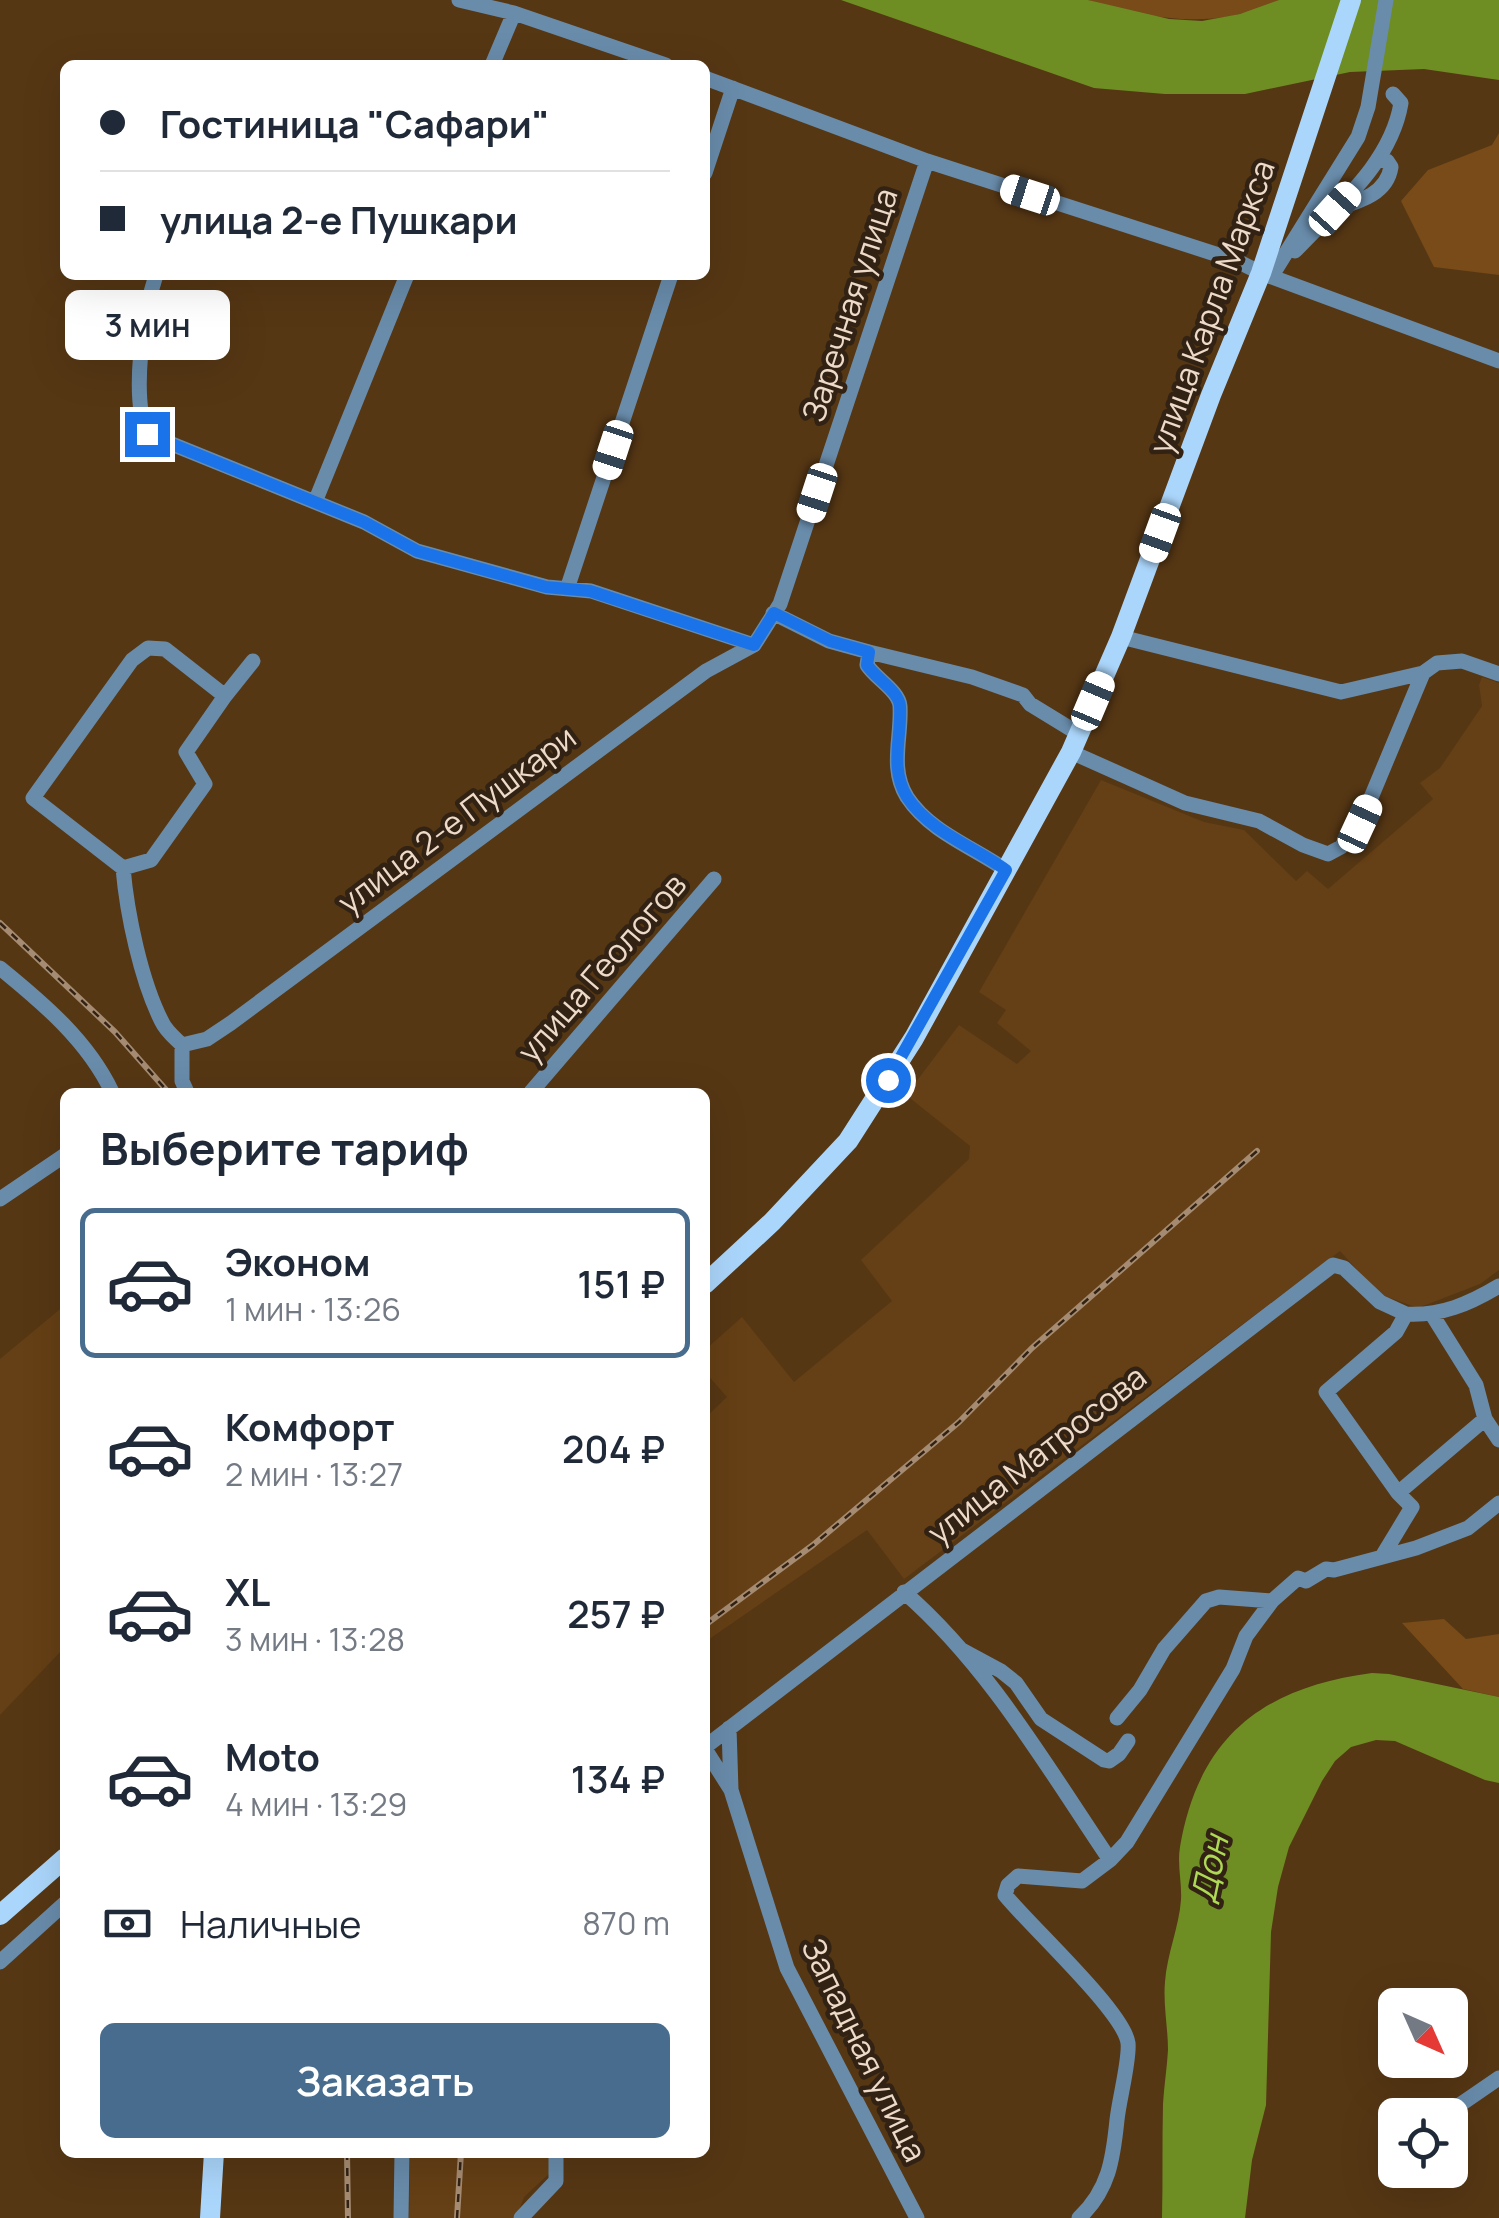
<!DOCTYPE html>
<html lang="ru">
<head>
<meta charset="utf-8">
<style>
  body { margin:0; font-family:Manrope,sans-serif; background:#f2f2f3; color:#1f2937; height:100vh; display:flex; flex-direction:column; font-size:38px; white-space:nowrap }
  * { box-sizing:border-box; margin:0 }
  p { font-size:32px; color:#747a83 }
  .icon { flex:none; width:55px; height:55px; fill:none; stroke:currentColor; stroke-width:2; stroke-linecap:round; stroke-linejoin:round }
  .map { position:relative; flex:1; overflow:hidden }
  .side { position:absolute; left:60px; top:1088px; width:650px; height:1070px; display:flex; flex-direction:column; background:#fff; border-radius:15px; box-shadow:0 10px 40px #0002 }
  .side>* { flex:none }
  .banner { position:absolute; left:60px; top:60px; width:650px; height:220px; border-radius:15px; box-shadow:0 10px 40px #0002; display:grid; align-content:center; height:220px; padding:0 40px; background:#fff }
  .needle { width:65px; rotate:135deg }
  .tools { position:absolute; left:1378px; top:1988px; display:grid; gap:20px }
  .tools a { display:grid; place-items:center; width:90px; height:90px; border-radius:15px; background:#fff; box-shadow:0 10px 40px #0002; font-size:50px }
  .end { position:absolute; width:45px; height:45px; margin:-22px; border:12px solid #1a73e8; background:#fff; box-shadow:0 0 0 5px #fff }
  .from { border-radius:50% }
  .bubble { position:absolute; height:70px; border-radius:15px; background:#fff; box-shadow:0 10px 40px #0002; font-size:32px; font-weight:600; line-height:70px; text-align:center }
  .car { position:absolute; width:30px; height:60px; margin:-30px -15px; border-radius:12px; box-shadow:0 0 8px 2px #0007; background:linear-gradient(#fff 24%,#345 0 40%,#fff 0 76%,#345 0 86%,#fff 0) }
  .banner b { display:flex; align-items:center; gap:35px; height:95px; font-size:38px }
  .banner b+b { border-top:2px solid #e0e1e3 }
  .banner i { width:25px; height:25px; background:#1f2937 }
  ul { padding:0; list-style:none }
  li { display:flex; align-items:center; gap:30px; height:150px; margin:0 20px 15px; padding:0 20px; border:5px solid transparent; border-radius:15px }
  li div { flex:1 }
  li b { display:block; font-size:38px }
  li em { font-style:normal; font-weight:600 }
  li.current { border-color:#486c8e }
  li>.icon { width:90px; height:90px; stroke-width:1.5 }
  h2 { padding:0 40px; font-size:45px; line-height:120px }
  .pay { display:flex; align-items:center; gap:25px; height:110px; padding:0 40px; font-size:38px }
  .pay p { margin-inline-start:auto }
  .primary-button { display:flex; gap:20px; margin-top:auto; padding:20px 40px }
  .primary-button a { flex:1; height:115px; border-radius:15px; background:#486c8e; color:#fff; font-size:40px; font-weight:600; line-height:115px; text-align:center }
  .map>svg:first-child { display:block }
</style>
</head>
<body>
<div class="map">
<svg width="1499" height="2218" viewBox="0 0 1499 2218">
  <rect width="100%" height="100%" fill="#563714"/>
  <path fill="#653f15" d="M1482,677L1499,683V1270L1480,1284L1418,1308L1379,1294L1340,1251L904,1579L867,1530L705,1642V1418L727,1397L705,1372V1350L742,1317L794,1382L892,1301L861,1260L969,1159L970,1146L906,1095L959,1025L1017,1064L1031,1051L997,1023L1006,1010L979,992L1101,780L1204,822L1244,830L1296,881L1307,871L1328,889L1433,799L1420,783L1440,768L1482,706L1479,685Z
    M65,1305V1647L0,1715V1359Z
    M410,2153H551V2172L524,2197L516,2218H409Z"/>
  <path fill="#784b18" d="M1088,0H1279C1217,31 1152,20 1088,0Z
    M1499,133V275L1434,267L1401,201L1428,170L1492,145Z
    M1444,1619L1466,1639L1499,1634V1697L1463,1689L1402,1623Z"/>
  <path fill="#6e8e24" d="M841,0H1088L1169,19L1202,21L1240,14L1279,0H1499V80L1424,69L1350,72L1245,94H1165L1094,88Z
    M1372,1673L1389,1674L1499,1697V1783L1485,1780L1395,1741L1376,1740L1351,1747L1335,1761L1322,1781L1289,1847L1278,1887L1271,1932L1266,2105L1252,2160L1245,2218H1162C1163,2180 1162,2142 1163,2104C1164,2086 1167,2068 1168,2050C1168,2028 1163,2004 1165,1982C1167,1954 1179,1927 1181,1900C1182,1882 1177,1865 1180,1847C1199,1735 1265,1687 1372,1673Z"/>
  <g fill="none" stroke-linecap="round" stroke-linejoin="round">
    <path stroke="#698cab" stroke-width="15" d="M459,0L514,13L666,65
      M492,65L514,13
      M705,78L927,161L1237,261L1261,273L1499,361
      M705,173L733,88
      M1338,208C1361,201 1387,193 1391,167L1387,161L1379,160
      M1295,251C1336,207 1391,164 1401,103L1393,94
      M156,275C143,314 131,396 147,434L364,522L417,551L547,587L591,591L754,645
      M1271,277L1358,137L1368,107L1386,0
      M315,502L407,275
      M567,589L671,275
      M773,613L829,641L869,652L867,665C875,678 899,691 900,706C902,737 889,768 907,797C930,832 973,847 1006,870
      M1121,637L1341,692L1423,673L1437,663L1462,661L1499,674
      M869,652L972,677L1023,695L1030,704L1079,734
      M225,696L253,661
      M1071,752L1185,803L1259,821L1303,845L1328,854L1341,847L1360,824L1423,673
      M123,868L151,860L205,784L186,752L225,696L165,649L148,648L132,660L33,798L123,868C127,914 141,981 162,1022C166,1031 175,1038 182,1045
      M0,968C43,1003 88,1041 112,1092
      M182,1045L207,1039L231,1023L706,671L754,645L780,604L927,161
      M182,1045V1081L187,1092
      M531,1092L714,879
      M0,1199L65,1155
      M1433,1316L1476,1385L1485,1419L1499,1440
      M1485,1419L1398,1493L1326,1392L1396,1332L1406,1314C1441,1316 1469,1304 1499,1286
      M1383,1555L1412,1507L1398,1493
      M904,1592C989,1666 1047,1767 1110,1860L1082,1881L1018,1876L1008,1885L1005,1895C1029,1925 1124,2012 1128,2043C1130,2059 1119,2100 1117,2120C1113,2159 1109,2190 1079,2218
      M962,1650L1001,1671L1016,1683L1041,1719L1104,1760L1109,1761L1119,1754L1128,1741
      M1117,1718L1140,1690L1164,1649L1206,1601L1219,1597L1272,1601
      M705,1747L1333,1265L1344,1268L1380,1302L1406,1314
      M705,1749L731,1790L729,1728
      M731,1790L787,1968L917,2218
      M1110,1860L1127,1842L1233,1669L1246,1636L1272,1601L1298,1578L1306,1581L1326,1569L1334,1570L1416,1548L1468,1528L1499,1503
      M0,1962L65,1903
      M1445,2115L1499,2078
      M1388,2154L1395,2150
      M401,2218L402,2152
      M521,2218L556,2181V2152"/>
    <path stroke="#abd6fb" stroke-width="20" d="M705,1284L772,1222L848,1141L914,1038L1071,752L1121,637L1211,395L1261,273L1351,0
      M0,1915L65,1858
      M210,2218L214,2152"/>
    <defs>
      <path id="rail" d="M0,923L115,1032L168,1092
        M705,1625L813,1545L959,1422L1032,1348L1257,1151
        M347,2152L348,2218
        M457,2218L461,2152"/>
    </defs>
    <use href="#rail" stroke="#a58b71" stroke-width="6"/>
    <use href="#rail" stroke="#312214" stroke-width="2.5" stroke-dasharray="8" stroke-linecap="butt"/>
  </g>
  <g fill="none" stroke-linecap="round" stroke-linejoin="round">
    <path stroke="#1a73e8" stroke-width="12" d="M147,434L364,522L417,551L546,587L590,591L754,645L774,613L830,641L869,652L867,665C875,678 899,691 900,706C902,737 889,767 907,797C929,831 974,847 1006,870L888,1080"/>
  </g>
  <g text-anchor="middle" stroke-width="9" stroke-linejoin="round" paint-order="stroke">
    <g font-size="32" fill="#eedac8" stroke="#312214">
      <text transform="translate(850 305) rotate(-72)" y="11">Заречная улица</text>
      <text transform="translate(1212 307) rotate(-70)" y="11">улица Карла Маркса</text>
      <text transform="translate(457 820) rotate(-37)" y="11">улица 2-е Пушкари</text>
      <text transform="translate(602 968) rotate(-49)" y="11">улица Геологов</text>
      <text transform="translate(1037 1455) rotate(-38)" y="11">улица Матросова</text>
      <text transform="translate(864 2050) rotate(64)" y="11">Западная улица</text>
    </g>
    <g font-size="35" font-style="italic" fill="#aed955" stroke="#312214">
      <text transform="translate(1210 1869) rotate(-78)" y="12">Дон</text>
    </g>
  </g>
</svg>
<div class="tools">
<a><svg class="needle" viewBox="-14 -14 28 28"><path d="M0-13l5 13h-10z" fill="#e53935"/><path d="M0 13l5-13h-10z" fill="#747a83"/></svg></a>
<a><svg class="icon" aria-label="locate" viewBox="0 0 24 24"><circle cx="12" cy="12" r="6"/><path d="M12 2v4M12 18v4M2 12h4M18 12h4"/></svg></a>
</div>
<i class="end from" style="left:888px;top:1080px"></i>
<i class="end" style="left:147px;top:434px"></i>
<div class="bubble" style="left:65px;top:290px;width:165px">3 мин</div>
<i class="car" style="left:1030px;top:195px;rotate:288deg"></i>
<i class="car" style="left:1335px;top:209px;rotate:42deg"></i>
<i class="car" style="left:613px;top:450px;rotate:198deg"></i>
<i class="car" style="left:817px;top:493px;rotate:198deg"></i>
<i class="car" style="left:1160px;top:533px;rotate:200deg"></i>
<i class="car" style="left:1093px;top:701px;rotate:23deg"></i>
<i class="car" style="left:1360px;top:824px;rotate:25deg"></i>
<div class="banner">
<b><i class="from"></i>Гостиница &quot;Сафари&quot;</b>
<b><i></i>улица 2-е Пушкари</b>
</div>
<section class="side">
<h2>Выберите тариф</h2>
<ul>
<li class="current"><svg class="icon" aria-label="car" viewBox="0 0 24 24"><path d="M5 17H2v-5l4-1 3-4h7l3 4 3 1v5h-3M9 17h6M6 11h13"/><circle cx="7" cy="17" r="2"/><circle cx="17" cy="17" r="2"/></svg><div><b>Эконом</b><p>1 мин · 13:26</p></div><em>151 ₽</em></li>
<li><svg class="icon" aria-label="car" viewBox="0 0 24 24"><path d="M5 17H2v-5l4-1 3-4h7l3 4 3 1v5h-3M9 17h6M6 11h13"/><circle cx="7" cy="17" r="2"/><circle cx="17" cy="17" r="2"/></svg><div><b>Комфорт</b><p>2 мин · 13:27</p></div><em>204 ₽</em></li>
<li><svg class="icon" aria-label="car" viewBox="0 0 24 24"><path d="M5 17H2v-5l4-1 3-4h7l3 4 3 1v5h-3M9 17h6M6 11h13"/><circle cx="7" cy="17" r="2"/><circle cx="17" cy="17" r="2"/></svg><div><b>XL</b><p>3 мин · 13:28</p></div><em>257 ₽</em></li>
<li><svg class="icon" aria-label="car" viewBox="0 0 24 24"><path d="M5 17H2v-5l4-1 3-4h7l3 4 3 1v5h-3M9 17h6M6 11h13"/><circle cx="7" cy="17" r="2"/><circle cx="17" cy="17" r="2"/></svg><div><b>Moto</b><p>4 мин · 13:29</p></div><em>134 ₽</em></li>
</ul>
<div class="pay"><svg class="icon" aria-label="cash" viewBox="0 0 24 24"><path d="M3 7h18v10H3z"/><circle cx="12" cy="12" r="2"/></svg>Наличные<p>870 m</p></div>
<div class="primary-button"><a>Заказать</a></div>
</section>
</div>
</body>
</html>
